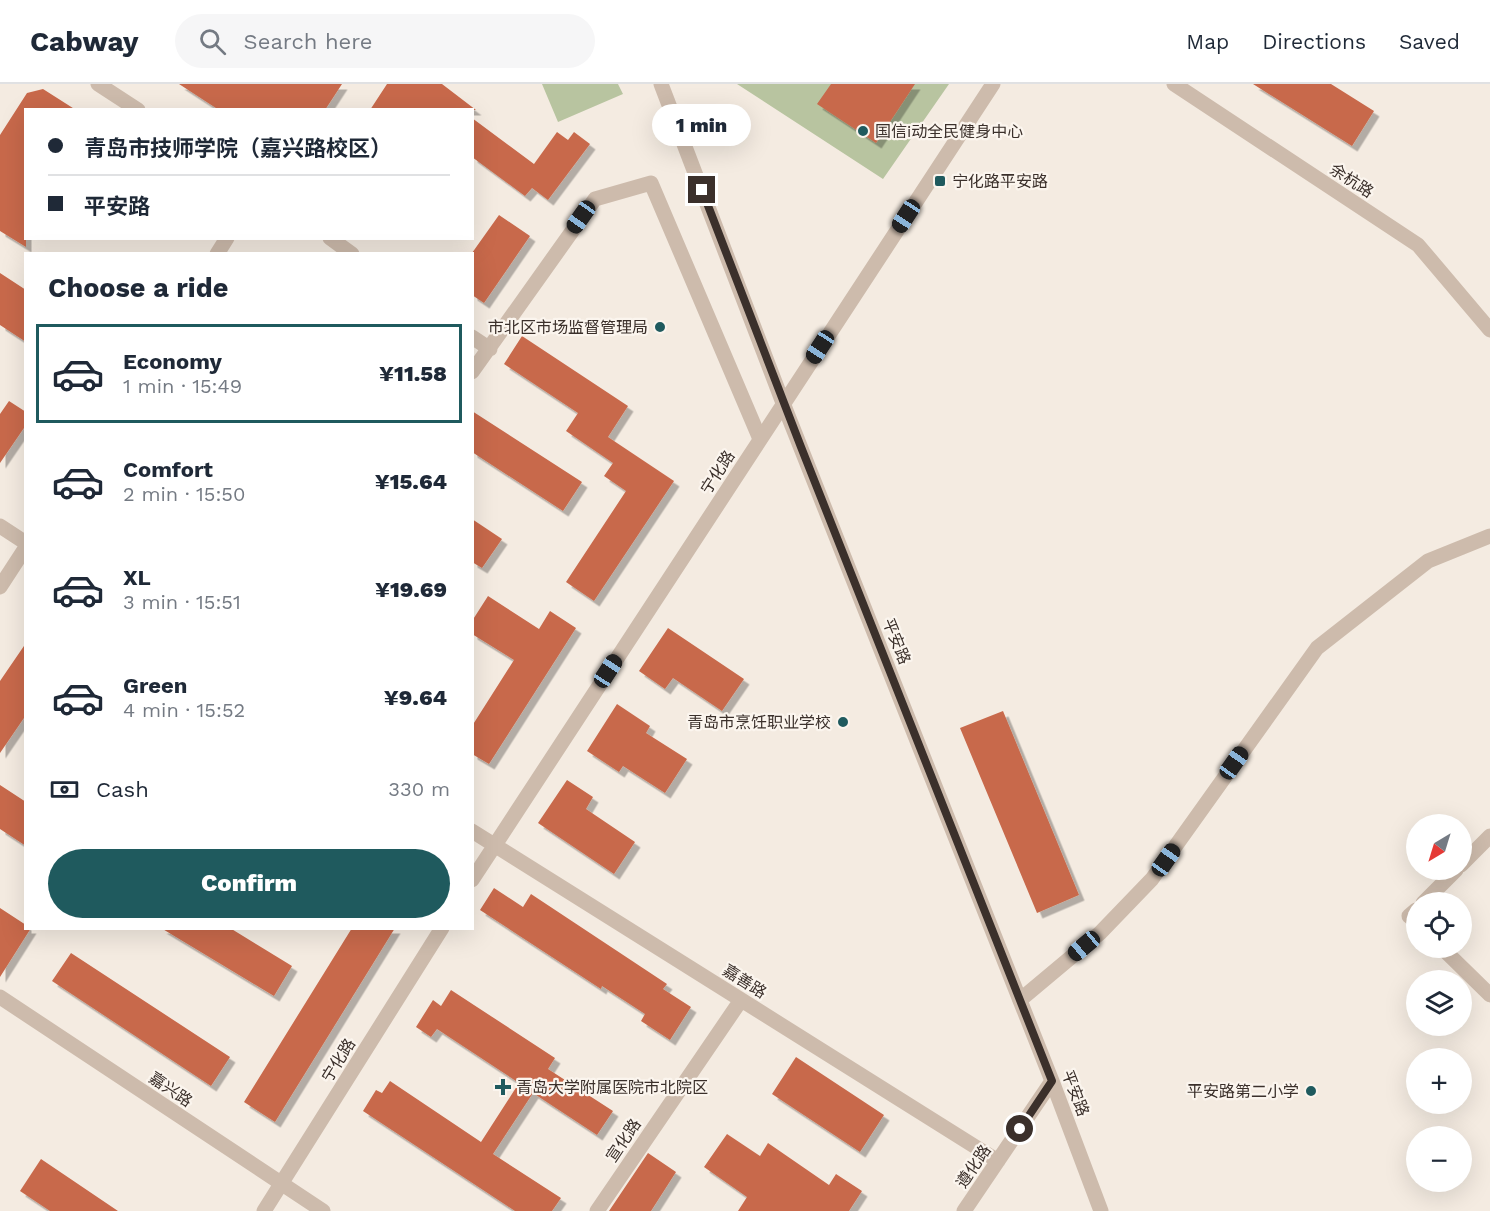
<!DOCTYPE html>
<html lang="en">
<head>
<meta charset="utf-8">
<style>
  body { margin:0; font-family:"Work Sans","Noto Sans SC",sans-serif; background:#f6f6f7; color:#1f2937; height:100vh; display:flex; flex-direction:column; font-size:22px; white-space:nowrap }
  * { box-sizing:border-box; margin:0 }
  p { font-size:20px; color:#747a83 }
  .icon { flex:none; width:33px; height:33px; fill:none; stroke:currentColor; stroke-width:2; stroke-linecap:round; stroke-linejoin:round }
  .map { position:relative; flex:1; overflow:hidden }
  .details { position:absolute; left:24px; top:168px; width:450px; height:678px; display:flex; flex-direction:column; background:#fff; border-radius:0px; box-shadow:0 6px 24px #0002 }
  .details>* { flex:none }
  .hud { position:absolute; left:24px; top:24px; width:450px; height:132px; border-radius:0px; box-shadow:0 6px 24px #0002; display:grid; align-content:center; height:132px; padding:0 24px; background:#fff }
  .needle { width:39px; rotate:218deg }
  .fabs { position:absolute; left:1406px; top:730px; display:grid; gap:12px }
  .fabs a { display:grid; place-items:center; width:66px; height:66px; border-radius:50%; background:#fff; box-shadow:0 6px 24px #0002; font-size:30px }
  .end { position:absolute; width:27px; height:27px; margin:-14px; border:8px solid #3b302b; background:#fff; box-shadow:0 0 0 3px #fff }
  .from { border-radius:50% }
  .bubble { position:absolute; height:42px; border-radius:21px; background:#fff; box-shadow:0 6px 24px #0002; font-size:20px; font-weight:800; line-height:42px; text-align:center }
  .car { position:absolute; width:18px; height:36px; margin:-18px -9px; border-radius:8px; box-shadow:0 0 4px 2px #0007; background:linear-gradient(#222 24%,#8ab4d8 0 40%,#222 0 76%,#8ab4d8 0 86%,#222 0) }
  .hud b { display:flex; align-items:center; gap:21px; height:57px; font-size:22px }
  .hud b+b { border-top:2px solid #e0e1e3 }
  .hud i { width:15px; height:15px; background:#1f2937 }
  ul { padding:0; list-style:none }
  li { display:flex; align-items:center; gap:18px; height:99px; margin:0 12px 9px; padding:0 12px; border:3px solid transparent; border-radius:0px }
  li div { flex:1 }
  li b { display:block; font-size:22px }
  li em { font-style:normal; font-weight:800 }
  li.on { border-color:#1f5a5e }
  li>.icon { width:54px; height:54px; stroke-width:1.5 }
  h2 { padding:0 24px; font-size:27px; line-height:72px }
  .pay { display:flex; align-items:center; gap:15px; height:66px; padding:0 24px; font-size:22px }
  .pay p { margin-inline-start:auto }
  .action { display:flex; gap:12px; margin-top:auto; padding:12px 24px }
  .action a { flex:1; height:69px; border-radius:36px; background:#1f5a5e; color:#fff; font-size:24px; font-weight:800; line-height:69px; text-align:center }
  header { display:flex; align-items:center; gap:36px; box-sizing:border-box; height:84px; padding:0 30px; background:#fff; border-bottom:2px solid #e0e1e3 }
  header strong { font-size:28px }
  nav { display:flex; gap:33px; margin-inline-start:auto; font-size:21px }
  .search { width:420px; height:54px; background:#f6f6f7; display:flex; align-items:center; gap:15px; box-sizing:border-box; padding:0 21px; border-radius:33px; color:#747a83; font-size:22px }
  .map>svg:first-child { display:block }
</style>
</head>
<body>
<header>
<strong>Cabway</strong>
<div class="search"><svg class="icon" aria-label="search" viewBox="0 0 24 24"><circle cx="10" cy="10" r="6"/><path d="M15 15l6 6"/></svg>Search here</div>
<nav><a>Map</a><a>Directions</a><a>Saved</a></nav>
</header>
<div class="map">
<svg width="1490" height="1127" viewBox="0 0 1490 1127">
  <defs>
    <filter id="shadow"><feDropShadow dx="5.5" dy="5.5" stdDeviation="0" flood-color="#0004"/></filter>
  </defs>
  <rect width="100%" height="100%" fill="#f4ebe1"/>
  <path fill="#b8c4a0" d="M542,0H618L623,10L558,38Z
    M737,0H949L883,95Z"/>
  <path fill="#c8694b" filter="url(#shadow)" d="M179,0H342L325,26H219Z
    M387,0H442L476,26H370Z
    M831,0H915L876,59L817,20Z
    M1253,0H1331L1374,27L1352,62Z
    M43,5L76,26H26V163L0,147V51L27,9Z
    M472,34L534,80L557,48L568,56L574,48L590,60L548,116L532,104L525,112L472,73Z
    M499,131L530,152L484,219L472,211V169Z
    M0,189L26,206V258L0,241Z
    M522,252L628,322L608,353L674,397L594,517L566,498L626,407L604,392L613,379L566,347L578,329L504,280Z
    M9,317L26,328V341L0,379V330Z
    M472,327L582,398L563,427L472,368Z
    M472,435L502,455L482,484L472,478Z
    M488,512L539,545L550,527L576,544L489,680L472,670V642L514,576L472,550V537Z
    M668,544L744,595L722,627L673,594L665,605L639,587Z
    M26,559V631L0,669V597Z
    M617,620L650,642L646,649L687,675L665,709L623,682L619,688L587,667Z
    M1003,627L1079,811L1037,829L960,644Z
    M567,696L593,713L586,725L635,758L614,790L538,739Z
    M0,701L26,718V762L0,745Z
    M494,804L523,823L531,810L667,900L663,905L691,923L670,956L641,937L645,930L602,902L601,905L480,826Z
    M0,824L26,841V844H31L0,893Z
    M161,844H230L292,882L274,912Z
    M352,844H395L275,1038L244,1018Z
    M71,869L230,973L211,1002L52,897Z
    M451,906L555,974L548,985L613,1027L597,1051L533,1009L493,1070L561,1114L552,1127H515L363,1027L376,1006L382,1009L390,997L481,1058L519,999L437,945L431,953L416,943L433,916L441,922Z
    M796,973L884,1031L860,1068L772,1010Z
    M727,1050L760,1072L768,1059L829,1101L836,1090L862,1107L849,1127H738L747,1113L704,1083Z
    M648,1069L676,1088L651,1127H609Z
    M41,1075L118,1127H50L20,1107Z"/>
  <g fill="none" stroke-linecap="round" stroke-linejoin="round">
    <path stroke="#cdbbac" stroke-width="15" d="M1174,0L1418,161L1490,246
      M330,154L352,170
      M472,253L490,265
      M472,288L595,115L651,99L760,355
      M1461,781L1490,752
      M1423,819L1456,786
      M1416,826L1409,832L1416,838
      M1442,864L1490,911
      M1020,916L1100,849L1152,795L1317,564L1428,477L1490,452"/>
    <path stroke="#cdbbac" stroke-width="15" d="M98,0L138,26
      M661,0L783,319L1052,997L1101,1127
      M217,170L227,154
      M0,442L26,459
      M0,503L26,463
      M472,747L998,1077
      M472,796L993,0
      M0,913L323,1127
      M264,1127L442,844
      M597,1127L741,916
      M964,1127L1052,997"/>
  </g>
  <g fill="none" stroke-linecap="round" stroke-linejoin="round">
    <path stroke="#3b302b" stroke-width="8" d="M702,106L801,363L1052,997L1020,1045"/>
  </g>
  <g fill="#1f5a5e" stroke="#fbf5ee" stroke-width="2">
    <circle cx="863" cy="47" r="6"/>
    <rect x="934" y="91" width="12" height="12" rx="3"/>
    <circle cx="660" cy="243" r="6"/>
    <circle cx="843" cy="638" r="6"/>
    <path d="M500 994h6v6h6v6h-6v6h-6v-6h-6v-6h6z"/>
    <circle cx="1311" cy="1007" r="6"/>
  </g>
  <g text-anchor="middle" stroke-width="4.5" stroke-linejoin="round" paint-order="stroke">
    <g font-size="16" fill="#3b302b" stroke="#fbf5ee" text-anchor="start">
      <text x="875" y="53">国信i动全民健身中心</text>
      <text x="952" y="103">宁化路平安路</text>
      <text x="648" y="249" text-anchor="end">市北区市场监督管理局</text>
      <text x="831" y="644" text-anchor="end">青岛市烹饪职业学校</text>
      <text x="516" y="1009">青岛大学附属医院市北院区</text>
      <text x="1299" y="1013" text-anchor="end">平安路第二小学</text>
    </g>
    <g font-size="16" fill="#3b302b" stroke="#fbf5ee">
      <text transform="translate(1352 96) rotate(33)" y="6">余杭路</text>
      <text transform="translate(717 388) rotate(-57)" y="6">宁化路</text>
      <text transform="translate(897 557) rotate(68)" y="6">平安路</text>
      <text transform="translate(745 897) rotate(32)" y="6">嘉善路</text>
      <text transform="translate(338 976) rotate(-58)" y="6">宁化路</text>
      <text transform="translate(171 1005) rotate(34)" y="6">嘉兴路</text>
      <text transform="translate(1076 1009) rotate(69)" y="6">平安路</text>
      <text transform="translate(623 1056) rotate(-56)" y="6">宣化路</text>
      <text transform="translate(973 1082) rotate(-56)" y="6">遵化路</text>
    </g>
  </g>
</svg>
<div class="fabs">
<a><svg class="needle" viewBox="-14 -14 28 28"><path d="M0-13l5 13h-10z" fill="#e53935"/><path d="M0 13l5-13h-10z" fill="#747a83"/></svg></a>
<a><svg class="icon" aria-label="locate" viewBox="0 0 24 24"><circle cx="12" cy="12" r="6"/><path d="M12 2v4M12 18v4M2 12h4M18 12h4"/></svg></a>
<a><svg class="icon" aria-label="layers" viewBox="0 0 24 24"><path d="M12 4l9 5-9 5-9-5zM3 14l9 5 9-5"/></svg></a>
<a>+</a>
<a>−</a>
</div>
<i class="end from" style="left:1020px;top:1045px"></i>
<i class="end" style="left:702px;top:106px"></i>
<div class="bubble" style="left:652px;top:20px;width:99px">1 min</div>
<i class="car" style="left:906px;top:132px;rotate:213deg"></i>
<i class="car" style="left:581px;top:133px;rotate:215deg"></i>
<i class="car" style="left:820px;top:263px;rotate:213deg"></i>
<i class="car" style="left:608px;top:587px;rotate:33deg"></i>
<i class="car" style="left:1234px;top:679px;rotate:35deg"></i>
<i class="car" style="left:1166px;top:776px;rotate:35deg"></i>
<i class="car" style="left:1084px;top:862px;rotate:230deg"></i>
<div class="hud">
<b><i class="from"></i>青岛市技师学院（嘉兴路校区）</b>
<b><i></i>平安路</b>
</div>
<section class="details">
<h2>Choose a ride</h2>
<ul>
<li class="on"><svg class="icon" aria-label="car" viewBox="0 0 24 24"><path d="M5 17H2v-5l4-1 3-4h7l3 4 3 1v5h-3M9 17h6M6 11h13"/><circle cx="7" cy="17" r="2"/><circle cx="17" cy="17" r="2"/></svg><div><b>Economy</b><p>1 min · 15:49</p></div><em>¥11.58</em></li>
<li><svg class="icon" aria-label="car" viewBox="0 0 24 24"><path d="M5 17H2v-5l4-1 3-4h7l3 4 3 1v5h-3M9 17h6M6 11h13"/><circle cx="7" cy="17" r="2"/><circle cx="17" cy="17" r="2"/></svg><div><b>Comfort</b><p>2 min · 15:50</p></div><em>¥15.64</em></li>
<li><svg class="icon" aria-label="car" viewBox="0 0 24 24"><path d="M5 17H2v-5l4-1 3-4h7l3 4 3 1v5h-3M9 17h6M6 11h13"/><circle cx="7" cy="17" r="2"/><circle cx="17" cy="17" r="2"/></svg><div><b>XL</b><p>3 min · 15:51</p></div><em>¥19.69</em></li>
<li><svg class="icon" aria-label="car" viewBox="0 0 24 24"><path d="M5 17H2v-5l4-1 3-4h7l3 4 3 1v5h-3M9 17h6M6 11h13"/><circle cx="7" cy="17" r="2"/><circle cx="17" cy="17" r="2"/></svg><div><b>Green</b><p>4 min · 15:52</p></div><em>¥9.64</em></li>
</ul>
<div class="pay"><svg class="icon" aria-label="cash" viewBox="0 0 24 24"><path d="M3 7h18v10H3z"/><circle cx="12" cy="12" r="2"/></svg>Cash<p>330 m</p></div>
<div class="action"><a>Confirm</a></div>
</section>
</div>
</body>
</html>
